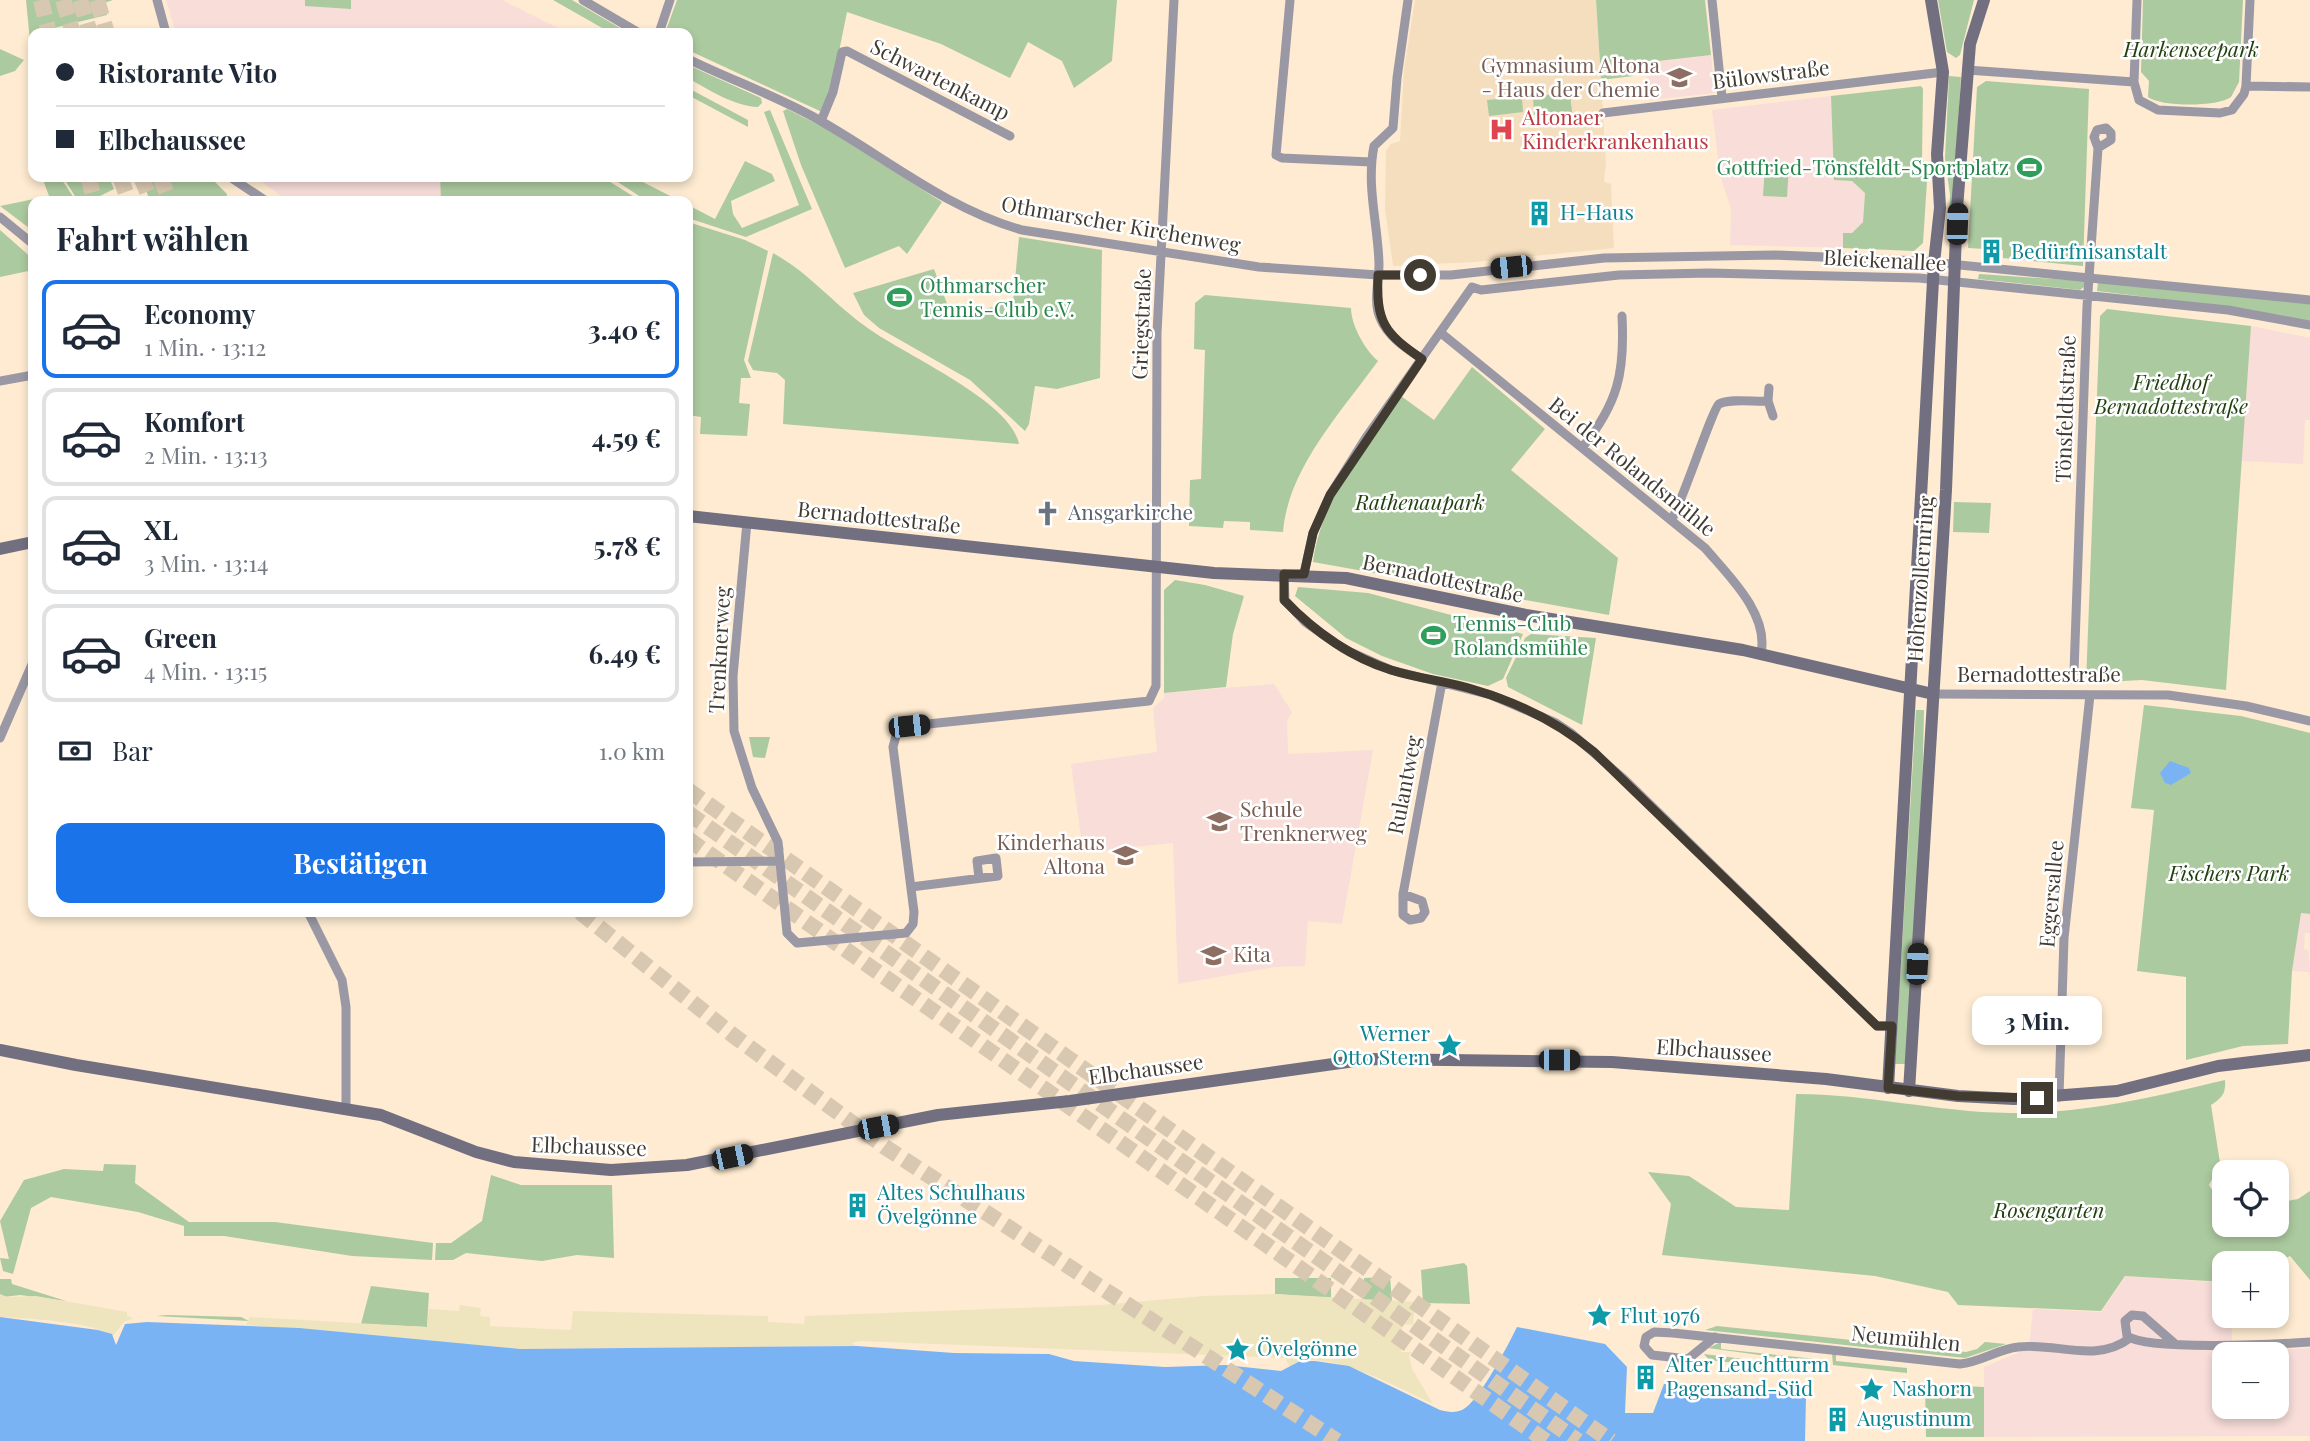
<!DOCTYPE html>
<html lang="de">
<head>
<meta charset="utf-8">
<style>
  body { margin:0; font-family:"Playfair Display",serif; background:#f6f6f7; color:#1f2937; height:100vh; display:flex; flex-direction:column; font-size:26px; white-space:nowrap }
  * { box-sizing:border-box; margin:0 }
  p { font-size:23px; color:#747a83 }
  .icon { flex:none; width:38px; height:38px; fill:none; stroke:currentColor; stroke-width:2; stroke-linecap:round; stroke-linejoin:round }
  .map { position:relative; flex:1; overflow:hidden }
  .side { position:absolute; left:28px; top:196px; width:665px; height:721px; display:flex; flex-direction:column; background:#fff; border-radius:14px; box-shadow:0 4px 10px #0003 }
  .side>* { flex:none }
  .hud { position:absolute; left:28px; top:28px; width:665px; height:154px; border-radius:14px; box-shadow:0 4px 10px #0003; display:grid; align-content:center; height:154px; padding:0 28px; background:#fff }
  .fabs { position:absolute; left:2212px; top:1160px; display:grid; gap:14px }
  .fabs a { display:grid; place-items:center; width:77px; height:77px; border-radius:14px; background:#fff; box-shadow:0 4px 10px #0003; font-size:35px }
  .end { position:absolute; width:32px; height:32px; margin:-16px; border:9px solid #423b31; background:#fff; box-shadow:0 0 0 4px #fff }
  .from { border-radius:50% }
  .bubble { position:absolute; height:49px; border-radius:14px; background:#fff; box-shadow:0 4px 10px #0003; font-size:23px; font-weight:700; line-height:49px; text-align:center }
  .car { position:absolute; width:21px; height:42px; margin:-21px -10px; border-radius:9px; box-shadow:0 0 5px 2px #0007; background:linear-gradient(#222 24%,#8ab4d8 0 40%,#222 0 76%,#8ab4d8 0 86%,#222 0) }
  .hud b { display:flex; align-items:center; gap:24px; height:66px; font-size:26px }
  .hud b+b { border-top:2px solid #e0e1e3 }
  .hud i { width:18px; height:18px; background:#1f2937 }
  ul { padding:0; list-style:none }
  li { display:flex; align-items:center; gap:21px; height:98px; margin:0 14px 10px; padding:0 14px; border:4px solid #e0e1e3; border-radius:14px }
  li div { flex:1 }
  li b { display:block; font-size:26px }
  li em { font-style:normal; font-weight:700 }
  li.on { border-color:#1a73e8 }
  li>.icon { width:63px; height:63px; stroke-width:1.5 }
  h2 { padding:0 28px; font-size:32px; line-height:84px }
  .pay { display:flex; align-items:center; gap:18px; height:77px; padding:0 28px; font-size:26px }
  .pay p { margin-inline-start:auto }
  .primary-button { display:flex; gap:14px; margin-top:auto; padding:14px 28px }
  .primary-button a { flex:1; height:80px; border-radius:14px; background:#1a73e8; color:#fff; font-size:28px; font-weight:700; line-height:80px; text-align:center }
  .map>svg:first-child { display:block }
</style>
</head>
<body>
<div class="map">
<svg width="2310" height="1441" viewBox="0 0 2310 1441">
  <rect width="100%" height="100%" fill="#feebd1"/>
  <path fill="#f8ddd9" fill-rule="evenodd" d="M166,0H502L568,33H176Z
    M1711,55L1715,93L1649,100L1645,63Z
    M1831,96L1834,180L1852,181L1865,193L1863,222L1852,233H1843V248L1730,245L1731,209L1720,175L1712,110Z
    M255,177H440L441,201H288Z
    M2251,326L2310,338V420H2305L2303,464L2241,461Z
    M1274,684L1292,712L1287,721L1288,754L1373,750L1342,924L1308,921L1305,966L1275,967L1178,984L1173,843L1083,852L1071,764L1157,752L1153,708L1164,698V693Z
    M2301,913L2310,914V933H2305L2304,949L2308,950L2310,972L2292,971Z
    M2126,1276L2224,1283V1316H2232V1352L2310,1348V1436L1984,1437V1367L2029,1348L2033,1309L2101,1312ZM2224,1354H2277V1407H2224Z"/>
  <path fill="#f5debe" d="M1415,0H1596L1606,163L1604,182L1611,184L1614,248L1475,262L1393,266L1385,209L1386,151L1391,144L1400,141L1404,70Z"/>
  <path fill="#accaa0" d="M26,0H113L104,3L107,15L33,33V73Z
    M305,0H351V9L305,6Z
    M553,0H572L625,31L611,33Z
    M677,0H1117L1112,61L1074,88L1062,61L1028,42L1010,78L941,44L847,12L831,91L822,112L688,50V33H665Z
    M1596,0H1705L1711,55L1632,64L1633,76L1601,80Z
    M1938,0H1974L1960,55L1956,58L1947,52Z
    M2143,0H2243L2239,82L2231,97C2218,107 2161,107 2148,97L2149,81L2141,72Z
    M0,49L24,60L15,71L0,76Z
    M688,65L761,98L762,103L758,107C734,106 709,90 688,78Z
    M1949,76L1961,77L1951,241L1948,240L1950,195L1945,158Z
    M1986,81L2089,89L2083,266L2003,258V250L1968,248L1977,87Z
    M1921,86L1923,89L1922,159L1928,166L1923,243L1914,251L1843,248V233H1852L1863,222L1865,193L1852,181L1834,180L1831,96Z
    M688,88L748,120V127L688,95Z
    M1570,93L1572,112L1534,115L1533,96Z
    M1522,97L1523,112L1489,116L1487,100Z
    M787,109L825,128L942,202L907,254L899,246L845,268L801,165L783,111Z
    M770,110L812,209L746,237L688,218V205L715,219L745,161L772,174L775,181L731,201L733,214L742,228L799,205L764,112Z
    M1765,165L1789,166L1787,197L1763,196Z
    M42,177H60L76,201H33V231L0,206L49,196Z
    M63,177H109L114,189L90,201H78Z
    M151,177H210L227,194L226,201H150L143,182Z
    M440,177H602L641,201H441Z
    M610,177H633L680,201H647Z
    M688,222L745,240L768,251L744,360L751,378H741L739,403L750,404L747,436L700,434L701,417L688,415Z
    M0,230L33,259V270L0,277Z
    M1019,237L1102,250L1100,378L1057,389L1035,386L1029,424L1025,431L970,380L879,328L864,315L853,293L934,269L952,317L1013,302Z
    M773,253C808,272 833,303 865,326C900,353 1011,400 1019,444L783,424L785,380L777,373L753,370L748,361Z
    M1979,274L2085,281L2084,287L2080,290L1978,279Z
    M2098,282L2310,303V321L2229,307L2097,291Z
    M1205,295L1351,308C1351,325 1365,350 1378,361C1342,411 1288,468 1283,532L1250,530V522L1224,521L1223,528L1189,526L1190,480L1201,479L1205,350L1194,349L1195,303Z
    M2107,309L2251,326L2226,690L2142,680L2086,683L2100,316Z
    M1472,367L1545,429L1511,470L1618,558L1609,615L1313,562C1321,499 1365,446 1401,396L1434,420Z
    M1954,502L1991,503L1989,533L1953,532Z
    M1175,580L1205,585L1244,596L1233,634L1226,687L1164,693V590Z
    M1298,587L1368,593L1523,634L1503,679L1488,686L1433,674L1382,656L1346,638L1295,596Z
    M1531,634L1596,638L1582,725L1508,687L1506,678L1525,638Z
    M2144,705L2241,716L2310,733V914L2301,913L2292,971L2288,1044L2243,1046L2186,1060V977L2137,971L2154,810L2131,808Z
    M1916,710H1924L1922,802L1906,1064H1895Z
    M749,737H770L765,758L753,757Z
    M2225,1080C2226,1094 2222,1098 2211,1105L2220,1163L2209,1185L2217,1198L2224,1199V1225H2277V1203L2298,1199L2310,1191V1280L2290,1256L2275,1263L2224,1264V1282L2125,1276L2101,1311L1958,1305L1948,1292L1875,1276L1662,1255L1671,1204L1648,1172L1689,1176L1736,1207L1789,1210L1796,1094C1868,1094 1937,1112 2009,1113C2083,1114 2153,1097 2225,1080Z
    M104,1164L136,1165L135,1183L189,1222H275L433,1243L432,1260L352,1256L224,1236H184V1226L138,1212L51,1197L31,1208L13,1274L3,1271L0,1258L9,1259L0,1221L24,1180L64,1169L103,1171Z
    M491,1175L521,1185H612L614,1258L577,1255L542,1261L466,1253L453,1260H435L436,1243H451L482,1221Z
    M1464,1263L1467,1266L1470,1304L1423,1303L1421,1270Z
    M1390,1277L1392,1301L1363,1300L1364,1278Z
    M1275,1278H1331V1298L1275,1294Z
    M0,1279H11L12,1284L66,1301L20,1295L3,1297L0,1294Z
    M371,1286L429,1293L427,1327L361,1324Z
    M167,1315L241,1317L249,1321L156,1316Z
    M1717,1326L1966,1352L1977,1349L1985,1342L2006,1344L1965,1358L1705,1330Z
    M1721,1342V1349L1825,1360V1364L1708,1348Z
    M1704,1354L1785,1364L1806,1371L1709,1360Z
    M1832,1354H1836V1361L1907,1368V1373L1833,1365Z
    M1925,1384L1984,1387V1437H1926Z"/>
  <path fill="#eee5bf" d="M0,1294L7,1297L36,1296L127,1312V1316L134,1318L124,1322L113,1336C94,1322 26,1318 0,1317Z
    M1275,1294L1415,1302L1413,1325L1402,1324L1401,1352H1412L1409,1356L1412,1369L1433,1404C1405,1391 1317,1342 1290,1367L1285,1358L860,1341L852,1343L856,1346L520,1349L246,1325L250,1317L427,1327L429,1309L459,1311L460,1305L481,1308L480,1316L490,1317V1326L571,1330L573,1311L768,1316V1322L804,1324L805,1316L1100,1305L1203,1296Z"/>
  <path fill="#7ab3f4" d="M2170,761L2189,768L2191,773L2171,785L2165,783L2160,773Z
    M0,1317L98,1330L112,1334L116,1345L125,1324L147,1322L299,1328L520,1349L857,1346L954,1353L1049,1354L1074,1361L1165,1367L1225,1365L1281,1371L1300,1361H1315L1349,1366L1440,1410C1447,1412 1455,1413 1462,1410C1479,1402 1508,1345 1517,1327L1605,1344L1627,1367L1625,1413H1653L1664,1384L1806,1396L1805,1441H0Z"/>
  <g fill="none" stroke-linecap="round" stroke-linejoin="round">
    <path stroke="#d8c8b1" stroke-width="16" stroke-dasharray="16 8" stroke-linecap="butt" d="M41,0L49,33
      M63,0L73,33
      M80,0L90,33
      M97,0L107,33
      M88,177L95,201
      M120,177L129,201
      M141,177L151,201
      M160,177L170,201
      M688,790L1611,1441
      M688,813L1578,1441
      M688,839L1546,1441
      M580,912L734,1036L885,1147L1337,1441"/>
    <path stroke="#9a98a4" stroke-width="9" d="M157,0L166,33
      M583,0L639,33
      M1290,0L1276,155L1282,158L1371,162
      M1408,0L1397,78L1393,128L1374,146C1366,186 1378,224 1379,264C1379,281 1373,302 1380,318C1388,337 1406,348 1422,359
      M1712,0L1722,98
      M2137,0L2134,82L2139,100L2158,110L2220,113L2232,110L2244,94L2246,86L2250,0
      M659,33L670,0
      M688,59C731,80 777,96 819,120C886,158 947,209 1022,230L1259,267L1378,275H1451L1604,258L1775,255L1920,261L2310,300
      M1967,70L2134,82
      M2246,86L2310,87
      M1603,113L1943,72
      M821,121L833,92L842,52L847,51L1010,136
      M230,177L266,201
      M0,217L33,244
      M1472,287L1481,290L1619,275L1709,273L1919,278L2228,310L2310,325
      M1441,333L1705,548C1729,576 1769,614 1761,653
      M0,381L33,375
      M1769,388L1768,401L1773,416
      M1582,448C1618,403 1625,373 1622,316
      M1672,519C1682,502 1713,408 1719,404C1730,398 1755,402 1768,401
      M747,522L733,676L734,731L752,788L778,842L787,933L797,943L906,933L913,924L914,912L893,747L897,732L909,726L1149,701L1156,686L1157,333L1174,0
      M1284,574L1285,600L1305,622L1344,649L1391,670L1491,695L1556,723L1571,733L1625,780L1877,1026H1892
      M1304,574L1313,533L1330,495L1367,436L1472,287
      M2074,672L2087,306L2098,148L2094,137L2097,130L2106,128L2111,133V140L2098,148
      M1933,694L2168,695L2246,706L2310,721
      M0,738L33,662
      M688,862L777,861
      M911,887L998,876L996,858L977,861L979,878
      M1403,894L1422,901L1425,912L1421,918L1410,920L1403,915V894L1442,682
      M308,912L342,980L346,1007V1107
      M2059,1097L2064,938L2090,695
      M1715,1337L1688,1359L1652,1355L1644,1346L1646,1337L1654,1332L1673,1333L1960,1364C1981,1362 1998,1349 2018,1347C2056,1342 2096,1364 2130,1338
      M2174,1343L2143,1316L2132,1315L2125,1321L2127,1336C2148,1351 2279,1344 2310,1342"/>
    <path stroke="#726f80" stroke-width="12" d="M688,516L1214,573L1346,578L1526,615L1743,650L1933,694
      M0,549L33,542
      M0,1050L76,1065L381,1115L476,1152L514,1162L611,1170L687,1165L938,1115L1070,1101L1369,1059L1612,1062L1826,1079L1958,1096L2014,1099L2117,1091L2218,1066L2310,1055
      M1888,1088L1934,263L1940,208L1937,154L1943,72L1931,0
      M1909,1091L1946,490L1957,208L1970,44L1984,0"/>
  </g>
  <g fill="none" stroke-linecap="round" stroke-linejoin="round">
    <path stroke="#423b31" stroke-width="9" d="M1420,275H1378C1376,322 1384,333 1422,359L1330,495L1313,533L1304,574H1284V600C1314,631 1350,657 1391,670C1419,679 1448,681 1475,690C1519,703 1559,723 1594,752L1877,1026H1892L1888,1088L1958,1096L2037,1098"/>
  </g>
  <defs>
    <symbol id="school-bare" viewBox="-9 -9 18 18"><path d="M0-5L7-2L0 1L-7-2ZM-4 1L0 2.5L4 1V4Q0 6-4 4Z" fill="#8d6e63" stroke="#fff" stroke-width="2.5" paint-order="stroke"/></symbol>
    <symbol id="hospital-bare" viewBox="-9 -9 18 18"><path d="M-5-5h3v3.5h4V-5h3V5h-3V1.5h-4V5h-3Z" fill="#e0444e" stroke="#fff" stroke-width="2.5" paint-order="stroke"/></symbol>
    <symbol id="stadium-bare" viewBox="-9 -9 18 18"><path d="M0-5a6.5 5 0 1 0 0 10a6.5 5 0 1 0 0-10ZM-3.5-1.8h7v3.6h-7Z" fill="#2e9e5b" stroke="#fff" stroke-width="2.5" paint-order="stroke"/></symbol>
    <symbol id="building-bare" viewBox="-9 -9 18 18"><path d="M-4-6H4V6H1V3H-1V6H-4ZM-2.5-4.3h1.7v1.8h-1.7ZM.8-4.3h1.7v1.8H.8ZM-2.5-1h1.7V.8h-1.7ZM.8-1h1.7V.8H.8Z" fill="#0f9aa8" stroke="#fff" stroke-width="2.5" paint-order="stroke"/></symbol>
    <symbol id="church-bare" viewBox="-9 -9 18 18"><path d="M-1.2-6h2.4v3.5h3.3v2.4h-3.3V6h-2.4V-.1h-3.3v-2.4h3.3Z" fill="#6b7280" stroke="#fff" stroke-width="2.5" paint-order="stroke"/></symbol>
    <symbol id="sight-bare" viewBox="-9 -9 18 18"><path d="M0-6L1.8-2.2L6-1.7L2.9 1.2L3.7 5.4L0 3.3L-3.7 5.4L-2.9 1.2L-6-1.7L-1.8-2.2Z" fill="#0f9aa8" stroke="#fff" stroke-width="2.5" paint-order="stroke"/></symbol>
  </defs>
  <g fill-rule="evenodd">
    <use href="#school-bare" x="1662" y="60" width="35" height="35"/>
    <use href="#hospital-bare" x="1484" y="112" width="35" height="35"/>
    <use href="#stadium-bare" x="2012" y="150" width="35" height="35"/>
    <use href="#building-bare" x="1522" y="196" width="35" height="35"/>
    <use href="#building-bare" x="1974" y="234" width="35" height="35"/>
    <use href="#stadium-bare" x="882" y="280" width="35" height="35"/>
    <use href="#church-bare" x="1030" y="496" width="35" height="35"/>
    <use href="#stadium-bare" x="1416" y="618" width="35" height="35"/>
    <use href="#school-bare" x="1202" y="804" width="35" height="35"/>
    <use href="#school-bare" x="1108" y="838" width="35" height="35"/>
    <use href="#school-bare" x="1196" y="938" width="35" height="35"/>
    <use href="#sight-bare" x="1432" y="1028" width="35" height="35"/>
    <use href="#building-bare" x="840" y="1188" width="35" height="35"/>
    <use href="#sight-bare" x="1582" y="1298" width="35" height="35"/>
    <use href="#sight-bare" x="1220" y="1332" width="35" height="35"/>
    <use href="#building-bare" x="1628" y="1360" width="35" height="35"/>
    <use href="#sight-bare" x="1854" y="1372" width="35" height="35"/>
    <use href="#building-bare" x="1820" y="1402" width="35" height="35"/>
  </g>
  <g text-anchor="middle" stroke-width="5" stroke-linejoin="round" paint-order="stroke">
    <g font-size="21" font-style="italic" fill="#1f3f0d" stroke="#fff">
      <text x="2191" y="57">Harkenseepark</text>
      <text x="2171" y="390">Friedhof<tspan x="2171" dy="24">Bernadottestraße</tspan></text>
      <text x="1420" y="510">Rathenaupark</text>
      <text x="2229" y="881">Fischers Park</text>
      <text x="2049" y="1218">Rosengarten</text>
    </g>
    <g font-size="21" fill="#785e54" stroke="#fff" text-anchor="end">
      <text x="1660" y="73">Gymnasium Altona<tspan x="1660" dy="24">- Haus der Chemie</tspan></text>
      <text x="1240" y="817" text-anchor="start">Schule<tspan x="1240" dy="24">Trenknerweg</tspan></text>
      <text x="1105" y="850">Kinderhaus<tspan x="1105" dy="24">Altona</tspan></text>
      <text x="1233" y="962" text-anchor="start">Kita</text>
    </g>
    <g font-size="21" fill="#423b31" stroke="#fff">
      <text transform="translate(1771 75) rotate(-7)" y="7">Bülowstraße</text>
      <text transform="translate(940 80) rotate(27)" y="7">Schwartenkamp</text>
      <text transform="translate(1121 225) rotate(10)" y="7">Othmarscher Kirchenweg</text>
      <text transform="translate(1885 261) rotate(3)" y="7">Bleickenallee</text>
      <text transform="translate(1142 324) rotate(-88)" y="7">Griegstraße</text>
      <text transform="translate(2066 409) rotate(-88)" y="7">Tönsfeldtstraße</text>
      <text transform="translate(1632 467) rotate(39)" y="7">Bei der Rolandsmühle</text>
      <text transform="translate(879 518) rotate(6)" y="7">Bernadottestraße</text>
      <text transform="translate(1443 579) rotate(12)" y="7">Bernadottestraße</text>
      <text transform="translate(1921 579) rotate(-86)" y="7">Hohenzollernring</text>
      <text transform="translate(720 650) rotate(-87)" y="7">Trenknerweg</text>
      <text x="2039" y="682">Bernadottestraße</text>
      <text transform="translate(1405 785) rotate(-79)" y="7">Rulantweg</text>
      <text transform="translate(2052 894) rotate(-85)" y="7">Eggersallee</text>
      <text transform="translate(1714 1051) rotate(4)" y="7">Elbchaussee</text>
      <text transform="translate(1146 1070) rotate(-8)" y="7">Elbchaussee</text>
      <text transform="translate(589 1147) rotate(2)" y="7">Elbchaussee</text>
      <text transform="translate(1906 1339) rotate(6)" y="7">Neumühlen</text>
    </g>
    <g font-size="21" fill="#be3a42" stroke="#fff" text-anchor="start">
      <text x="1522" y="125">Altonaer<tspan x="1522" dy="24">Kinderkrankenhaus</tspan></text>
    </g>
    <g font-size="21" fill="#27864d" stroke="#fff" text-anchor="start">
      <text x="2009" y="175" text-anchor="end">Gottfried-Tönsfeldt-Sportplatz</text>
      <text x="920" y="293">Othmarscher<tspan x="920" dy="24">Tennis-Club e.V.</tspan></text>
      <text x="1453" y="631">Tennis-Club<tspan x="1453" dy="24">Rolandsmühle</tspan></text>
    </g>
    <g font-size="21" fill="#0d838f" stroke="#fff" text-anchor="start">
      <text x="1560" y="220">H-Haus</text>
      <text x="2011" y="259">Bedürfnisanstalt</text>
      <text x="1430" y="1041" text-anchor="end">Werner<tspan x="1430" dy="24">Otto Stern</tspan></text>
      <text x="877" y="1200">Altes Schulhaus<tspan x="877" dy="24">Övelgönne</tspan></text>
      <text x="1620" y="1323">Flut 1976</text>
      <text x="1257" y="1356">Övelgönne</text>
      <text x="1666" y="1372">Alter Leuchtturm<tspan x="1666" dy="24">Pagensand-Süd</tspan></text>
      <text x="1892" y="1396">Nashorn</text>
      <text x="1857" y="1426">Augustinum</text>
    </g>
    <g font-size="21" fill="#5b616d" stroke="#fff" text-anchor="start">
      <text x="1068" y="520">Ansgarkirche</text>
    </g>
  </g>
</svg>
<div class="fabs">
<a><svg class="icon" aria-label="locate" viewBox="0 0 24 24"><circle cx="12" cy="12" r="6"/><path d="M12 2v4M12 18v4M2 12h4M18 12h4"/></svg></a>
<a>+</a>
<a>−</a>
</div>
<i class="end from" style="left:1420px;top:275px"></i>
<i class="end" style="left:2037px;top:1098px"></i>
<div class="bubble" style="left:1972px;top:996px;width:130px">3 Min.</div>
<i class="car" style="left:1957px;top:224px;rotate:2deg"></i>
<i class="car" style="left:1511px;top:267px;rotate:264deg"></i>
<i class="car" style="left:909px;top:726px;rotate:84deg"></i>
<i class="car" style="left:1917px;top:964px;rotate:3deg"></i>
<i class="car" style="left:1559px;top:1060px;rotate:90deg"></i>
<i class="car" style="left:878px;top:1127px;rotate:79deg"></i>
<i class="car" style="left:732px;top:1157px;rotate:78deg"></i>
<div class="hud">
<b><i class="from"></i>Ristorante Vito</b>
<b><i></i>Elbchaussee</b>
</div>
<section class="side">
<h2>Fahrt wählen</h2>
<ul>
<li class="on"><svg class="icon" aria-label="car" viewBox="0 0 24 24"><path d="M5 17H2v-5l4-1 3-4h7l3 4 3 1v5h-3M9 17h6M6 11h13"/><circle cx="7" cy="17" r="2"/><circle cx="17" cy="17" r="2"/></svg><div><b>Economy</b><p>1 Min. · 13:12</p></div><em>3.40 €</em></li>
<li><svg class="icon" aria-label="car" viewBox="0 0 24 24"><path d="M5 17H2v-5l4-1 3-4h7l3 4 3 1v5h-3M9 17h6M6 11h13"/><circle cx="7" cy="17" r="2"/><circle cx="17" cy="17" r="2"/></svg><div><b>Komfort</b><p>2 Min. · 13:13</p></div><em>4.59 €</em></li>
<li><svg class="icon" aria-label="car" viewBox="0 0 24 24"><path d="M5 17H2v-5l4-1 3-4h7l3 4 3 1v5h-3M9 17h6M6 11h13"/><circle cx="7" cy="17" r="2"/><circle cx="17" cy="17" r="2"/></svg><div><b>XL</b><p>3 Min. · 13:14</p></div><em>5.78 €</em></li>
<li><svg class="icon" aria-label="car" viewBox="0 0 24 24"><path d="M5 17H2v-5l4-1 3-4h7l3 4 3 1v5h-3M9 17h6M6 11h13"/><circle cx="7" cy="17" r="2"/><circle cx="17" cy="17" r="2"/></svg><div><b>Green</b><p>4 Min. · 13:15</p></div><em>6.49 €</em></li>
</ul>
<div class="pay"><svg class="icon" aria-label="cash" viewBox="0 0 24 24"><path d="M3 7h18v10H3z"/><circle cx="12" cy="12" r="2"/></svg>Bar<p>1.0 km</p></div>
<div class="primary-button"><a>Bestätigen</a></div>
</section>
</div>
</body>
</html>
